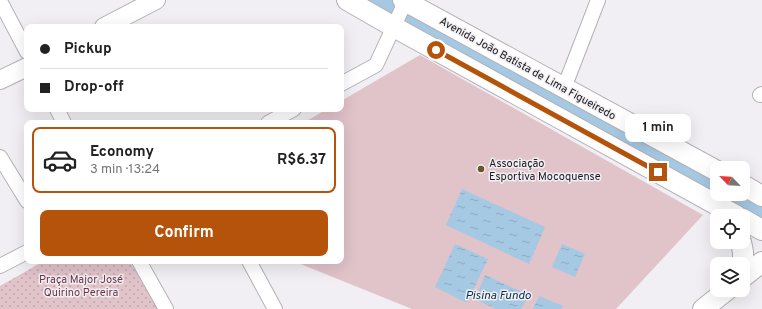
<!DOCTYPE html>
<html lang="en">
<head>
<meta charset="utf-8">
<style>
  body { margin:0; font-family:Overpass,sans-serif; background:#f2f2f2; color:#222; height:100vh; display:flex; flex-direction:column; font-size:15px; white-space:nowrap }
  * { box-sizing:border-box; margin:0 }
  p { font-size:13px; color:#767676 }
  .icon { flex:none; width:22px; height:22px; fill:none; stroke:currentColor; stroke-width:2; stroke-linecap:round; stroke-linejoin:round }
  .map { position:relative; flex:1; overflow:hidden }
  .panel { position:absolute; left:24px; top:120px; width:320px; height:144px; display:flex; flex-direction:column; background:#fff; border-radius:8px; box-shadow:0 4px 16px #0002 }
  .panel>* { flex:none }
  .top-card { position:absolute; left:24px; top:24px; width:320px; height:88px; border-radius:8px; box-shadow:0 4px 16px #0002; display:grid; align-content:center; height:88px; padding:0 16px; background:#fff }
  .needle { width:26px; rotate:295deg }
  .tools { position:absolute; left:710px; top:161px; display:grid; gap:8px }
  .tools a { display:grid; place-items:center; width:40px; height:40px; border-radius:8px; background:#fff; box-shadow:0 4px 16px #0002; font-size:20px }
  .end { position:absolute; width:18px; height:18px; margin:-9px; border:5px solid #b45309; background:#fff; box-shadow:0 0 0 2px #fff }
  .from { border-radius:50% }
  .bubble { position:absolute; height:28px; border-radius:8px; background:#fff; box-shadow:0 4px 16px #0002; font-size:13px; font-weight:700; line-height:28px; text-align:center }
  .top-card b { display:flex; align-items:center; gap:14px; height:38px; font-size:15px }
  .top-card b+b { border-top:1px solid #e0e0e0 }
  .top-card i { width:10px; height:10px; background:#222 }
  ul { padding:7px 0 0; list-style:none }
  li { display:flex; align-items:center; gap:12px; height:66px; margin:0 8px 6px; padding:0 8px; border:2px solid transparent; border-radius:8px }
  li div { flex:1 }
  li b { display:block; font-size:15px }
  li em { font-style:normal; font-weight:700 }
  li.active { border-color:#b45309 }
  li>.icon { width:36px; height:36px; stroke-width:1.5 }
  .cta { display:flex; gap:8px; margin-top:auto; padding:8px 16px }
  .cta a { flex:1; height:46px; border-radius:8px; background:#b45309; color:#fff; font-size:16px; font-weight:700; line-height:46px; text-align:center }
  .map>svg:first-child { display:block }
</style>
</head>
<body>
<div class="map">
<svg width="762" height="309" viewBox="0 0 762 309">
  <defs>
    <pattern id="park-dots" width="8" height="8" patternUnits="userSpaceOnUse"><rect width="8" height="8" fill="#e1c3ca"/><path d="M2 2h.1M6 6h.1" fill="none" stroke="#c0a7ad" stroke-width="1.8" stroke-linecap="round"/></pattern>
    <pattern id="water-ripples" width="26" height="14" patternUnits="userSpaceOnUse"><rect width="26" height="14" fill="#a5c8e3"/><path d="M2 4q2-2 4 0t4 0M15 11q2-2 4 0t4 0" fill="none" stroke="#8dabc2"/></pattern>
  </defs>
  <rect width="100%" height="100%" fill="#f1eff3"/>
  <path fill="#e1c3ca" d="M420,55L703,215L616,309H412L293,261H341V123H303L327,109H341V101Z"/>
  <path fill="url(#park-dots)" d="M44,261H129L161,309H0V286Z"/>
  <path fill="url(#water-ripples)" d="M462,189L545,227L529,264L446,225Z
    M455,244L488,259L467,303L435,287Z
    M562,244L585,254L575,277L552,267Z
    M485,275L529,295L521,309H496L475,299Z
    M539,296L563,306L562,309H533Z"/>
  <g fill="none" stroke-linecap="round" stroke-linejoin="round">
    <path stroke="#a5c8e3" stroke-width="21" d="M374,0L717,189
      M725,194L762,214"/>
    <defs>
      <path id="minor" d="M0,1L27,52
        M341,84L376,65L406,0
        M564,88L598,0
        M760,95L762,94
        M57,109L64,123
        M268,123L294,109
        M0,157L27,201
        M139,261L166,309
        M249,261L275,309
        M0,266L27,252"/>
      <path id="tertiary" d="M104,27L156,0
        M0,80L27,67"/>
      <path id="secondary" d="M347,0L394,27L737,216
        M403,0L717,171
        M743,185L762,196
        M743,219L762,230
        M741,242L743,252V277
        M743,277L762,262
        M703,309L727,290"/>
    </defs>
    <use href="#minor" stroke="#b3b1b5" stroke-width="16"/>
    <use href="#tertiary" stroke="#b3b1b5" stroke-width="20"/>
    <use href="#secondary" stroke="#b3b1b5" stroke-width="22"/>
    <use href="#minor" stroke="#fff" stroke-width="14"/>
    <use href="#tertiary" stroke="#fff" stroke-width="18"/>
    <use href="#secondary" stroke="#fff" stroke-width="20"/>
  </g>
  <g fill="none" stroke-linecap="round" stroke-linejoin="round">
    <path stroke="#b45309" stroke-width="5" d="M436,50L658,172"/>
  </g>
  <circle fill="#685725" stroke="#f1eff3" stroke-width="1.5" cx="481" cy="169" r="4"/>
  <g text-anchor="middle" stroke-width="3" stroke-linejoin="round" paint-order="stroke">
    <g font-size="11" fill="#181719" stroke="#f1eff3">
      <text transform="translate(528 68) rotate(29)" y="4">Avenida João Batista de Lima Figueiredo</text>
    </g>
    <g font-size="11" fill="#181719" stroke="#f1eff3" text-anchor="start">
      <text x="489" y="167">Associação<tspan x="489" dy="13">Esportiva Mocoquense</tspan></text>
    </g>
    <g font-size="11" fill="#6f3648" stroke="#f1eff3">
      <text x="81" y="283">Praça Major José<tspan x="81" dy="13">Quirino Pereira</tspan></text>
    </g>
    <g font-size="12" font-style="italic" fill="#022f4a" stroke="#f1eff3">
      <text x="498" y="299">Pisina Fundo</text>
    </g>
  </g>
</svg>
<div class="tools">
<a><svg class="needle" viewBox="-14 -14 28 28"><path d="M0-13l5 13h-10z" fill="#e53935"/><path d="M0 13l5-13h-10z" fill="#767676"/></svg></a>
<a><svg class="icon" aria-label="locate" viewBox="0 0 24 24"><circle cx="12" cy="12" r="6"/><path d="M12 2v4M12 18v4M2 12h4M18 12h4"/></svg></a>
<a><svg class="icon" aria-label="layers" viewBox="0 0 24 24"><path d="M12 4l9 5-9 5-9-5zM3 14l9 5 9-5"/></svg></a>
</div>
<i class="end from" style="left:436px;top:50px"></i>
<i class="end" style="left:658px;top:172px"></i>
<div class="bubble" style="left:625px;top:114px;width:66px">1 min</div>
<div class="top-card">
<b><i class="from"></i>Pickup</b>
<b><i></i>Drop-off</b>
</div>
<section class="panel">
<ul>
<li class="active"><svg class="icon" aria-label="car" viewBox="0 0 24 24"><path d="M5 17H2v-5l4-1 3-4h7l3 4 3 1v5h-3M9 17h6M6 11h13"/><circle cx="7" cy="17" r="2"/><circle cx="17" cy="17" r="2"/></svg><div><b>Economy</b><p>3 min · 13:24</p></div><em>R$6.37</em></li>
</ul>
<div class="cta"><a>Confirm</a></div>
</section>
</div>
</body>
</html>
